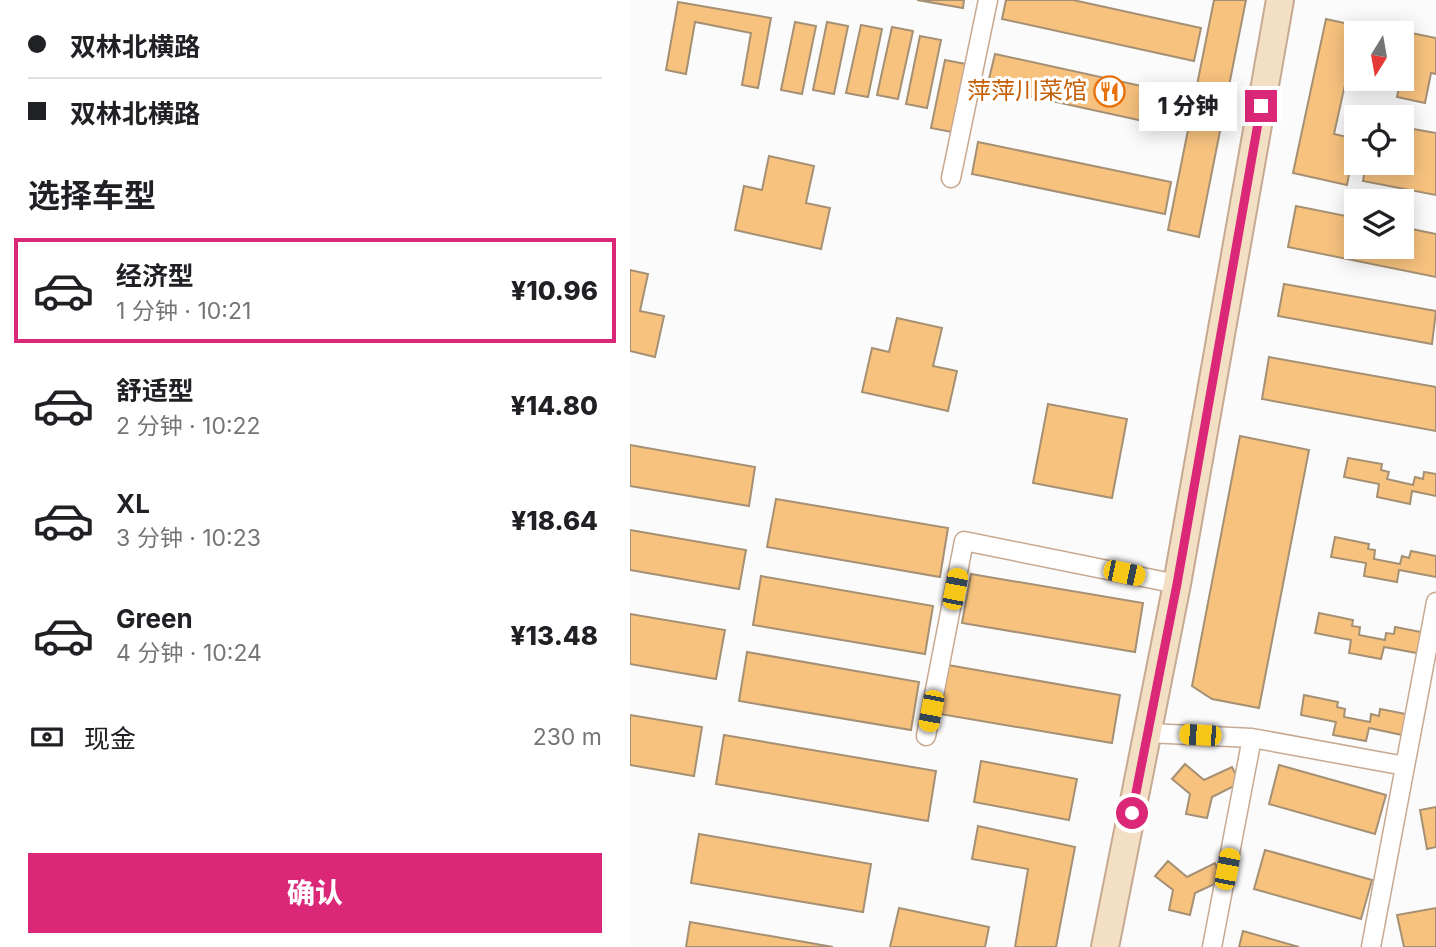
<!DOCTYPE html>
<html lang="zh">
<head>
<meta charset="utf-8">
<style>
  body { margin:0; font-family:Inter,"Noto Sans SC",sans-serif; background:#f2f2f2; color:#202124; height:100vh; display:flex; flex-direction:column; font-size:26px; white-space:nowrap }
  * { box-sizing:border-box; margin:0 }
  p { font-size:23px; color:#757577 }
  .icon { flex:none; width:38px; height:38px; fill:none; stroke:currentColor; stroke-width:2; stroke-linecap:round; stroke-linejoin:round }
  .map { position:relative; flex:1; overflow:hidden }
  .panel { display:flex; flex-direction:column; background:#fff; width:630px }
  .panel>* { flex:none }
  .hud { display:grid; align-content:center; height:154px; padding:0 28px; background:#fff }
  .needle { width:46px; rotate:191deg }
  .tools { position:absolute; left:714px; top:21px; display:grid; gap:14px }
  .tools a { display:grid; place-items:center; width:70px; height:70px; border-radius:0px; background:#fff; box-shadow:0 4px 18px #0003; font-size:35px }
  .end { position:absolute; width:32px; height:32px; margin:-16px; border:9px solid #db2777; background:#fff; box-shadow:0 0 0 4px #fff }
  .from { border-radius:50% }
  .bubble { position:absolute; height:49px; border-radius:0px; background:#fff; box-shadow:0 4px 18px #0003; font-size:23px; font-weight:800; line-height:49px; text-align:center }
  .car { position:absolute; width:21px; height:42px; margin:-21px -10px; border-radius:9px; box-shadow:0 0 5px 2px #0007; background:linear-gradient(#f5c518 24%,#345 0 40%,#f5c518 0 76%,#345 0 86%,#f5c518 0) }
  .hud b { display:flex; align-items:center; gap:24px; height:66px; font-size:26px }
  .hud b+b { border-top:2px solid #e0e0e0 }
  .hud i { width:18px; height:18px; background:#202124 }
  ul { padding:0; list-style:none }
  li { display:flex; align-items:center; gap:21px; height:105px; margin:0 14px 10px; padding:0 14px; border:4px solid transparent; border-radius:0px }
  li div { flex:1 }
  li b { display:block; font-size:26px }
  li em { font-style:normal; font-weight:800 }
  li.current { border-color:#db2777 }
  li>.icon { width:63px; height:63px; stroke-width:1.5 }
  h2 { padding:0 28px; font-size:32px; line-height:84px }
  .pay { display:flex; align-items:center; gap:18px; height:77px; padding:0 28px; font-size:26px }
  .pay p { margin-inline-start:auto }
  .action { display:flex; gap:14px; margin-top:auto; padding:14px 28px }
  .action a { flex:1; height:80px; border-radius:0px; background:#db2777; color:#fff; font-size:28px; font-weight:800; line-height:80px; text-align:center }
  main { display:flex; flex:1; min-height:0 }
  .map>svg:first-child { display:block }
</style>
</head>
<body>
<main>
<section class="panel">
<div class="hud">
<b><i class="from"></i>双林北横路</b>
<b><i></i>双林北横路</b>
</div>
<h2>选择车型</h2>
<ul>
<li class="current"><svg class="icon" aria-label="car" viewBox="0 0 24 24"><path d="M5 17H2v-5l4-1 3-4h7l3 4 3 1v5h-3M9 17h6M6 11h13"/><circle cx="7" cy="17" r="2"/><circle cx="17" cy="17" r="2"/></svg><div><b>经济型</b><p>1 分钟 · 10:21</p></div><em>¥10.96</em></li>
<li><svg class="icon" aria-label="car" viewBox="0 0 24 24"><path d="M5 17H2v-5l4-1 3-4h7l3 4 3 1v5h-3M9 17h6M6 11h13"/><circle cx="7" cy="17" r="2"/><circle cx="17" cy="17" r="2"/></svg><div><b>舒适型</b><p>2 分钟 · 10:22</p></div><em>¥14.80</em></li>
<li><svg class="icon" aria-label="car" viewBox="0 0 24 24"><path d="M5 17H2v-5l4-1 3-4h7l3 4 3 1v5h-3M9 17h6M6 11h13"/><circle cx="7" cy="17" r="2"/><circle cx="17" cy="17" r="2"/></svg><div><b>XL</b><p>3 分钟 · 10:23</p></div><em>¥18.64</em></li>
<li><svg class="icon" aria-label="car" viewBox="0 0 24 24"><path d="M5 17H2v-5l4-1 3-4h7l3 4 3 1v5h-3M9 17h6M6 11h13"/><circle cx="7" cy="17" r="2"/><circle cx="17" cy="17" r="2"/></svg><div><b>Green</b><p>4 分钟 · 10:24</p></div><em>¥13.48</em></li>
</ul>
<div class="pay"><svg class="icon" aria-label="cash" viewBox="0 0 24 24"><path d="M3 7h18v10H3z"/><circle cx="12" cy="12" r="2"/></svg>现金<p>230 m</p></div>
<div class="action"><a>确认</a></div>
</section>
<div class="map">
<svg width="806" height="947" viewBox="0 0 806 947">
  <rect width="100%" height="100%" fill="#fbfbfb"/>
  <path fill="#f7c27e" stroke="#a69074" stroke-width="2" d="M287,0H334L333,8Z
    M376,0H443L571,28L564,61L372,19Z
    M584,0H616L569,237L538,230Z
    M48,2L141,18L128,88L112,85L121,33L65,22L56,74L36,70Z
    M696,19L728,26L704,134L726,139L717,185L663,173Z
    M165,22L186,26L172,94L151,90Z
    M197,22L218,26L204,94L183,90Z
    M231,25L252,29L238,97L216,93Z
    M262,27L283,31L268,99L247,95Z
    M781,33L806,38V74L801,73L795,103L767,97Z
    M290,36L311,40L297,108L276,104Z
    M365,54L557,96L550,129L357,87Z
    M315,60L336,64L322,132L301,128Z
    M772,127L806,133V195L733,181L736,163H772Z
    M348,142L541,182L535,214L342,174Z
    M139,156L184,166L176,203L200,208L191,249L105,230L114,186L132,190Z
    M666,206L726,218V247H772V227L806,234V277L658,247Z
    M0,270L18,274L10,311L34,316L25,357L0,351Z
    M654,284L806,311L802,344L648,316Z
    M267,318L312,328L303,366L327,371L318,411L232,392L242,348L259,352Z
    M639,357L806,387V431L632,399Z
    M418,404L497,419L482,498L403,483Z
    M610,436L679,450L629,708L582,699L562,686Z
    M0,445L125,467L119,506L0,486Z
    M718,458L752,464L751,470L759,472L757,479L783,485L785,477L793,479L794,472L806,474V496L782,491L780,504L747,497L749,484L714,477Z
    M146,499L318,528L310,577L137,547Z
    M0,530L116,550L109,589L0,570Z
    M705,537L739,544L738,549L745,550L744,559L770,564L772,556L779,558L781,551L806,556V577L769,570L767,582L734,576L736,563L701,557Z
    M341,574L513,603L505,652L332,623Z
    M131,576L303,606L295,654L123,625Z
    M689,613L723,620L722,626L730,627L729,635L755,640L756,633L764,634L765,627L796,633L792,654L754,647L751,659L719,653L721,640L685,633Z
    M0,614L95,630L86,679L0,664Z
    M117,652L289,682L281,730L109,701Z
    M318,665L490,695L482,743L310,714Z
    M674,695L708,702L707,707L715,709L714,717L740,722L741,714L749,716L750,709L781,715L777,736L739,728L736,741L703,735L706,722L671,715Z
    M0,715L72,727L64,776L0,765Z
    M94,735L306,771L298,821L86,784Z
    M351,761L447,779L439,820L344,802Z
    M555,764L574,780L602,767L610,783L582,797L577,818L556,814L560,794L542,779Z
    M649,765L756,795L745,834L639,804Z
    M806,807V847L797,849L790,810Z
    M348,826L445,847L426,947H385L398,869L342,859Z
    M69,834L241,864L233,912L61,883Z
    M635,850L742,880L731,919L624,889Z
    M538,861L557,877L585,863L593,880L565,893L560,915L539,910L543,890L525,876Z
    M269,908L359,927L355,947H260Z
    M806,908V947H774L767,915Z
    M60,922L203,947H56Z
    M613,931L669,947H609Z"/>
  <g fill="none" stroke-linecap="round" stroke-linejoin="round">
    <defs>
      <path id="street" d="M321,178L358,0
        M518,733L622,738L775,766
        M296,736L334,541L547,584
        M582,947L622,738
        M741,947L806,602"/>
      <path id="secondary" d="M475,947L547,584L650,0"/>
    </defs>
    <use href="#street" stroke="#c7a992" stroke-width="21"/>
    <use href="#secondary" stroke="#c7a992" stroke-width="30"/>
    <use href="#street" stroke="#fff" stroke-width="18"/>
    <use href="#secondary" stroke="#f3e0c4" stroke-width="26"/>
  </g>
  <g fill="none" stroke-linecap="round" stroke-linejoin="round">
    <path stroke="#db2777" stroke-width="9" d="M502,813L547,584L631,106"/>
  </g>
  <defs>
    <symbol id="restaurant-ring" viewBox="-11 -11 22 22"><circle r="9.5" fill="#fff" stroke="#e8710a" stroke-width="1.5"/><path d="M-5-6h1v4h1v-4h1v4h1v-4h1v5L-1.5 .5V6h-2V.5L-5-1ZM5-6V6H3V1.5H1.5Q1.5-4 5-6Z" fill="#e8710a"/></symbol>
  </defs>
  <g fill-rule="evenodd">
    <use href="#restaurant-ring" x="462" y="74" width="35" height="35"/>
  </g>
  <g text-anchor="middle" stroke-width="6" stroke-linejoin="round" paint-order="stroke">
    <g font-size="24" fill="#c56008" stroke="#fff" text-anchor="end">
      <text x="457" y="99">萍萍川菜馆</text>
    </g>
  </g>
</svg>
<div class="tools">
<a><svg class="needle" viewBox="-14 -14 28 28"><path d="M0-13l5 13h-10z" fill="#e53935"/><path d="M0 13l5-13h-10z" fill="#757577"/></svg></a>
<a><svg class="icon" aria-label="locate" viewBox="0 0 24 24"><circle cx="12" cy="12" r="6"/><path d="M12 2v4M12 18v4M2 12h4M18 12h4"/></svg></a>
<a><svg class="icon" aria-label="layers" viewBox="0 0 24 24"><path d="M12 4l9 5-9 5-9-5zM3 14l9 5 9-5"/></svg></a>
</div>
<i class="end from" style="left:502px;top:813px"></i>
<i class="end" style="left:631px;top:106px"></i>
<div class="bubble" style="left:509px;top:82px;width:98px">1 分钟</div>
<i class="car" style="left:494px;top:573px;rotate:102deg"></i>
<i class="car" style="left:325px;top:589px;rotate:11deg"></i>
<i class="car" style="left:301px;top:711px;rotate:191deg"></i>
<i class="car" style="left:570px;top:735px;rotate:273deg"></i>
<i class="car" style="left:597px;top:869px;rotate:11deg"></i>
</div>
</main>
</body>
</html>
